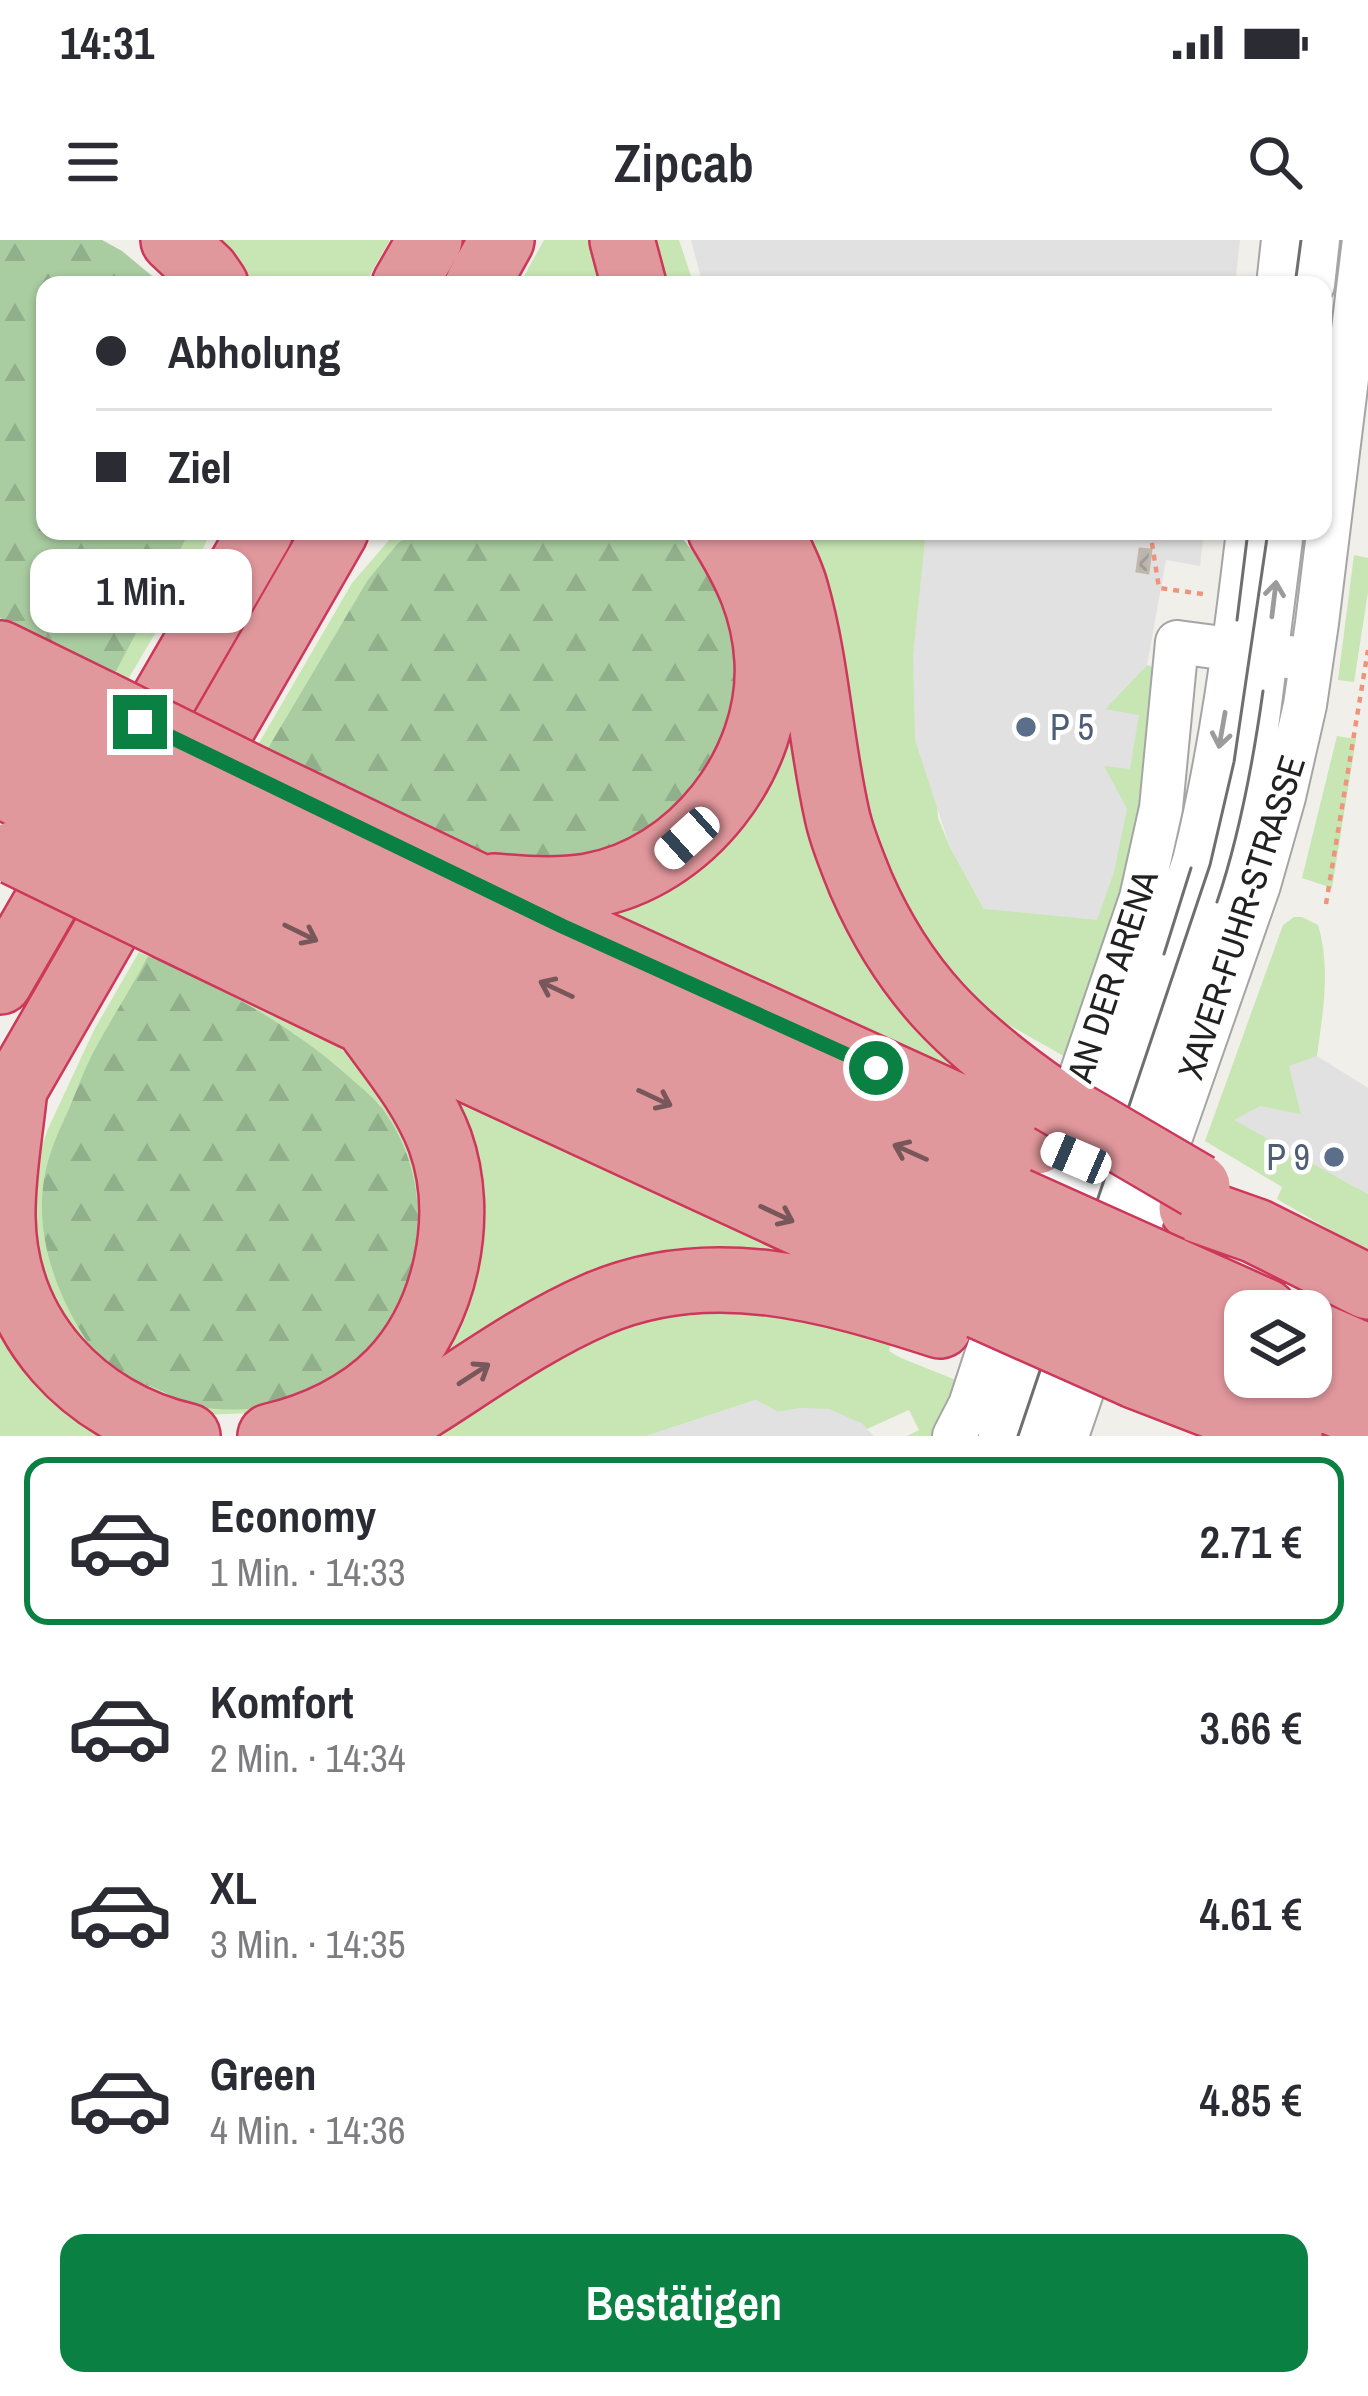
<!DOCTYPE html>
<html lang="de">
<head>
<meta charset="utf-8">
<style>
  body { margin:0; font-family:"Archivo Narrow",sans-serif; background:#f7f7f7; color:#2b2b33; height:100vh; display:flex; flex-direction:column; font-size:45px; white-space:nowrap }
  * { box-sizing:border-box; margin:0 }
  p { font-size:39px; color:#7c7c81 }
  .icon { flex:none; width:66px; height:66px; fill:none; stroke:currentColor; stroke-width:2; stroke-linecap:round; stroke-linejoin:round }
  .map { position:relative; height:1196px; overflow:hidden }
  .panel { display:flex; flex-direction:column; background:#fff; flex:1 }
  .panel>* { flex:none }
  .hud { position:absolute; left:36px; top:36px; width:1296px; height:264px; border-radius:24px; box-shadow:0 3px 9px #0004; display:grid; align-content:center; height:264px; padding:0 60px; background:#fff }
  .controls { position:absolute; left:1224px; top:1050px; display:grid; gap:24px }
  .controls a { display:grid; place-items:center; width:108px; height:108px; border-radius:24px; background:#fff; box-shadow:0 3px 9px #0004; font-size:60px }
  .end { position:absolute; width:54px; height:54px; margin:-27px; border:15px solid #0b8043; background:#fff; box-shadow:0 0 0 6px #fff }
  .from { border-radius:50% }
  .bubble { position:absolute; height:84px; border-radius:24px; background:#fff; box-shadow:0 3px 9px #0004; font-size:39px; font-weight:600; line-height:84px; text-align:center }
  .car { position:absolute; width:36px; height:72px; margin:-36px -18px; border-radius:15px; box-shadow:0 0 9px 3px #0007; background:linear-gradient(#fff 24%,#345 0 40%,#fff 0 76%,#345 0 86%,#fff 0) }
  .hud b { display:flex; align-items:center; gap:42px; height:114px; font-size:45px }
  .hud b+b { border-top:3px solid #e1e1e2 }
  .hud i { width:30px; height:30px; background:#2b2b33 }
  ul { padding:21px 0 0; list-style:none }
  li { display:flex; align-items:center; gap:36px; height:168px; margin:0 24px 18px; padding:0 36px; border:6px solid transparent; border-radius:24px }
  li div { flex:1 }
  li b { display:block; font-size:45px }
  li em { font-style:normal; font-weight:600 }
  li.current { border-color:#0b8043 }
  li>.icon { width:108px; height:108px; stroke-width:1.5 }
  .action { display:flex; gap:24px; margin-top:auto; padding:24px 60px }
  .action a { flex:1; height:138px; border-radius:24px; background:#0b8043; color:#fff; font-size:48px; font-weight:600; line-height:138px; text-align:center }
  .status { display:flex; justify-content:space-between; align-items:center; height:84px; padding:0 60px; background:#fff; direction:ltr }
  .status svg { height:33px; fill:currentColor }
  header { display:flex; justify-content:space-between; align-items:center; height:156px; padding:0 60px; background:#fff; font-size:54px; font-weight:600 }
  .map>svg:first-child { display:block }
</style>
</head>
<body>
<div class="status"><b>14:31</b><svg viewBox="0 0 49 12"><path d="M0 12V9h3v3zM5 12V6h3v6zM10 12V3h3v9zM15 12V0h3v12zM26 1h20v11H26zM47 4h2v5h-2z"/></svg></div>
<header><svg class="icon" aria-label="menu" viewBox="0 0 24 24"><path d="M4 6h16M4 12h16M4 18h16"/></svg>Zipcab<svg class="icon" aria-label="search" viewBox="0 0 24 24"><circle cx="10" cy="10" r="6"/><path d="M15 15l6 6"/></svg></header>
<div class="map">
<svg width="1368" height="1196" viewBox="0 0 1368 1196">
  <defs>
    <pattern id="forest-firs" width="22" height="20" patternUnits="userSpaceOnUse" patternTransform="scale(3)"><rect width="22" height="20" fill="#a9cca1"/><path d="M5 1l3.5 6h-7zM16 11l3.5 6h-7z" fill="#91af8a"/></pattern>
    <pattern id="building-cross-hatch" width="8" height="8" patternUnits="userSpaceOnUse" patternTransform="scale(3)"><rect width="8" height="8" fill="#bab5ae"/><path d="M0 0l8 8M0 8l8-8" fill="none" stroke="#a09b95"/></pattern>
  </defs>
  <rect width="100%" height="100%" fill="#f1efe9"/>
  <path fill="#c7e6b4" d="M192,0H390L364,45H232Z
    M544,0H610L621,45H519Z
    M643,0H679L694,45H656Z
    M190,291H211L195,326L124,446L112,439Z
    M397,291H413L397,304L367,341L264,515L255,510L352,343Z
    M793,291H926L922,337L938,578L950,607L984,669L1103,525L1139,476L1104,470L1147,425L1159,429L1133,628L1069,819L991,775L896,676Z
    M1354,315L1368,318V352L1354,442L1338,440Z
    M779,462L818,549L1019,860L564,663Z
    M1337,496L1356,499L1332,648L1302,638Z
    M1294,677H1302L1318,685C1331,729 1323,771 1317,816L1290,827L1302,875L1235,880L1368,954V1012L1277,959L1282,947L1205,901L1283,685Z
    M139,712L148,716L124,762L126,1137L199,1167L254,1169L410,1033L417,1002V962L380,865L337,826L295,794L190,734L193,726L327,798L372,834L427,939L422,1031L370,1119L253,1173L202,1175L115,1139L56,1075L30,989L36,925L47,891L94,790Z
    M424,841L899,1052L751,1027L329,1189L430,1102Z
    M0,1037L145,1196H0Z
    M742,1060L892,1100L889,1111L901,1118L961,1142L934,1196H907L919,1190L909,1170L867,1189L861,1183L801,1168L778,1172L756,1160L646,1196H416L582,1091Z"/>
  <path fill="url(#forest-firs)" d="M0,0H102L122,11L163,45H45V291H190L112,439L77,423L0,378Z
    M413,291H677C700,321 729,358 735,396C748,484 688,589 600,614C583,619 544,621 526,619C523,618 512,615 508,615C499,615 490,617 480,618L264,515L367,341L397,304Z
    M148,716C222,747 297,788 356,843C365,851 375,859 382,868C479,1001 366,1194 201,1167C187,1164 172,1156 159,1150C118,1134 99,1124 77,1085C50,1038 34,983 46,929C51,908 60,888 69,869C77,850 84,830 94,811C111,779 131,749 148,716Z"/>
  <path fill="#e1e1e1" d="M691,0H1240L1235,45H703Z
    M926,291H1204L1200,326L1166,320L1147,425L1105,469L1139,475L1130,529L1104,526L1127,569L1114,632L1097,680L984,669L950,607L915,500L913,415Z
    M1317,816L1368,848V954L1234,880L1260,866L1301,874L1289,826Z
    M756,1160L778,1172L801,1168L829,1169L861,1183L874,1196H646Z"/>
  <path fill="url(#building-cross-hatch)" stroke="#c1b8ac" stroke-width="3" d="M1140,309L1151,310L1148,333L1137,331Z"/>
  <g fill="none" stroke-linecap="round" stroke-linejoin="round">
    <defs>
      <path id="minor" d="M1278,45L1283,0
        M1313,45L1318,0
        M1027,993L1141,658L1161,568L1177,402L1311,420
        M1064,1008L1194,621C1221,512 1235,402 1248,291
        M1096,1019L1227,631L1252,526L1282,291
        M1123,1034L1259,645L1284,557L1305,465L1317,383L1364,0
        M954,1196L970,1165L1007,1052
        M1000,1196L1044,1067
        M1036,1196L1074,1083
        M1067,1196L1102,1093"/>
      <path id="highway" d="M173,0L207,32L216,45
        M622,0L634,45
        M404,45L430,0
        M477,45L502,0
        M771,291C779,310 791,330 796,350C817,423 820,500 837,575C842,599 852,621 861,644C905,745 962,798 1051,860
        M0,413L102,463
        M0,479L72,515
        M255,539L562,686L1037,902
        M0,545L42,566
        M225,591L465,707L1017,960
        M196,642L421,751L998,1014
        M495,646C525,649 558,651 588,646C691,629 773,523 767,420C764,369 746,333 720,291
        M169,688L366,783L980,1067
        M0,742L261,291
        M15,848C11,891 2,935 3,978C5,1089 84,1172 188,1196
        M0,875L336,291
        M1191,968L1256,991L1368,1047
        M1171,1029L1265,1071
        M1153,1085L1245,1125
        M1311,1092L1368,1117
        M1135,1136L1290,1196
        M1273,1137L1368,1178
        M270,1196C313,1186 359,1165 390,1133C446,1075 467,977 440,901C424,858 394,822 367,785
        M375,1196C450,1154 518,1098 597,1064C711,1015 829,1050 940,1086"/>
    </defs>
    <use href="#minor" stroke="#a5a5a5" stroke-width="46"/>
    <use href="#highway" stroke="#cd375a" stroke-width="68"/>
    <path stroke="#ef947c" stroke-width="4.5" stroke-dasharray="6 6" stroke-linecap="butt" d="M1150,291L1159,348L1203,354
      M1326,664L1368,410"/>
    <use href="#minor" stroke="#fff" stroke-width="42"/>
    <use href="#highway" stroke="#e1989d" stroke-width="63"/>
    <path stroke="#6f6f6f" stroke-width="3" d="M1295,45L1301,0
      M1237,380L1248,291
      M1217,662C1240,594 1253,523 1263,451
      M1164,714L1191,628
      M1018,1196L1210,625L1234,522L1268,291"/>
    <defs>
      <path id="highway-bridge" d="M102,463L255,539
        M72,515L225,591
        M42,566L196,642
        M15,613L169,688
        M1051,860L1198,946
        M1017,960L1171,1029
        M998,1014L1153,1085
        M980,1067L1135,1136"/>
    </defs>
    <use href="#highway-bridge" stroke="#cd375a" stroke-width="68" stroke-linecap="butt"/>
    <use href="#highway-bridge" stroke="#e1989d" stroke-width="63"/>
  </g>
  <defs><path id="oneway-shaft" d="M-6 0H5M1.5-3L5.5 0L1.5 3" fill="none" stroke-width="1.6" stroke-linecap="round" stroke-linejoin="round" transform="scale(3)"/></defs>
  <g stroke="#9b9b9b">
    <use href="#oneway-shaft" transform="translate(1274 359) rotate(-83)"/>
    <use href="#oneway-shaft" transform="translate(1222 490) rotate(100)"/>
  </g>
  <g stroke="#775759">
    <use href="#oneway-shaft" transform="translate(301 693) rotate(26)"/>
    <use href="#oneway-shaft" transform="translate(556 749) rotate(-155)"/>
    <use href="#oneway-shaft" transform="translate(655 858) rotate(25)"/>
    <use href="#oneway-shaft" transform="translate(910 912) rotate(-156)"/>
    <use href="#oneway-shaft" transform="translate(777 974) rotate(25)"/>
    <use href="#oneway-shaft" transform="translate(474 1134) rotate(-33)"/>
  </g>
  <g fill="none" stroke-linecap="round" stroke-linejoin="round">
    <path stroke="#0b8043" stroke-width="15" d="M140,482L562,686L876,828"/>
  </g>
  <g fill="#5c6f8a" stroke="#fff" stroke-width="4.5">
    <circle cx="1026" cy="487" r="12"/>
    <circle cx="1334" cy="917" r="12"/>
  </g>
  <g text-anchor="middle" stroke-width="9" stroke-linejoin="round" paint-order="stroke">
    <g font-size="36" fill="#4e5e75" stroke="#fff" text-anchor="start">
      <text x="1050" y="500">P 5</text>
      <text x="1310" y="930" text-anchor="end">P 9</text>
    </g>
    <g font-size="36" fill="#212121" stroke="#fff">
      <text transform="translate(1241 677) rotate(-72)" y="13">XAVER-FUHR-STRASSE</text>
      <text transform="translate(1112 736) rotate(-72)" y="13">AN DER ARENA</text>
    </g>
  </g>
</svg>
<div class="controls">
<a><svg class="icon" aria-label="layers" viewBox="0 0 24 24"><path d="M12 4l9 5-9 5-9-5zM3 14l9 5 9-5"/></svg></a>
</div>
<i class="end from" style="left:876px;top:828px"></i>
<i class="end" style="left:140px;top:482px"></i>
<div class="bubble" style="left:30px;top:309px;width:222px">1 Min.</div>
<i class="car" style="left:687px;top:598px;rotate:228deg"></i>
<i class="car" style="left:1076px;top:918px;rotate:293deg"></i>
<div class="hud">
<b><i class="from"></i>Abholung</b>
<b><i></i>Ziel</b>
</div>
</div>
<section class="panel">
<ul>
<li class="current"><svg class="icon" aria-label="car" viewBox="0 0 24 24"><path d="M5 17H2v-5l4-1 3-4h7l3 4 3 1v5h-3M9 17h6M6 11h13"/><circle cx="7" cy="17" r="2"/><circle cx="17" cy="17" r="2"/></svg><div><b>Economy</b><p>1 Min. · 14:33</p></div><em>2.71 €</em></li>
<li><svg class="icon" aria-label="car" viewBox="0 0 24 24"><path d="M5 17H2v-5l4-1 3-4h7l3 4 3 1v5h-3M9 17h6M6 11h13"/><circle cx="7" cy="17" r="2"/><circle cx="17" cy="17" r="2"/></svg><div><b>Komfort</b><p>2 Min. · 14:34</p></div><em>3.66 €</em></li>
<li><svg class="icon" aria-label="car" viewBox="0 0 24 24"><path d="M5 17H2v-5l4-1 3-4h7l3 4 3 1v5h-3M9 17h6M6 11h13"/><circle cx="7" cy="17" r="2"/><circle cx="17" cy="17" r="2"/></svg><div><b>XL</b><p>3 Min. · 14:35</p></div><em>4.61 €</em></li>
<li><svg class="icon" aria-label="car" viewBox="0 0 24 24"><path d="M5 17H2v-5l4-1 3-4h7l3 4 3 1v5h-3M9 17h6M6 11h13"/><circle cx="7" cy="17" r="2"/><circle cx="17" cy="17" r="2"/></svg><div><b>Green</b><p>4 Min. · 14:36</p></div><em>4.85 €</em></li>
</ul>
<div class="action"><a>Bestätigen</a></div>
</section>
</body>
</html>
